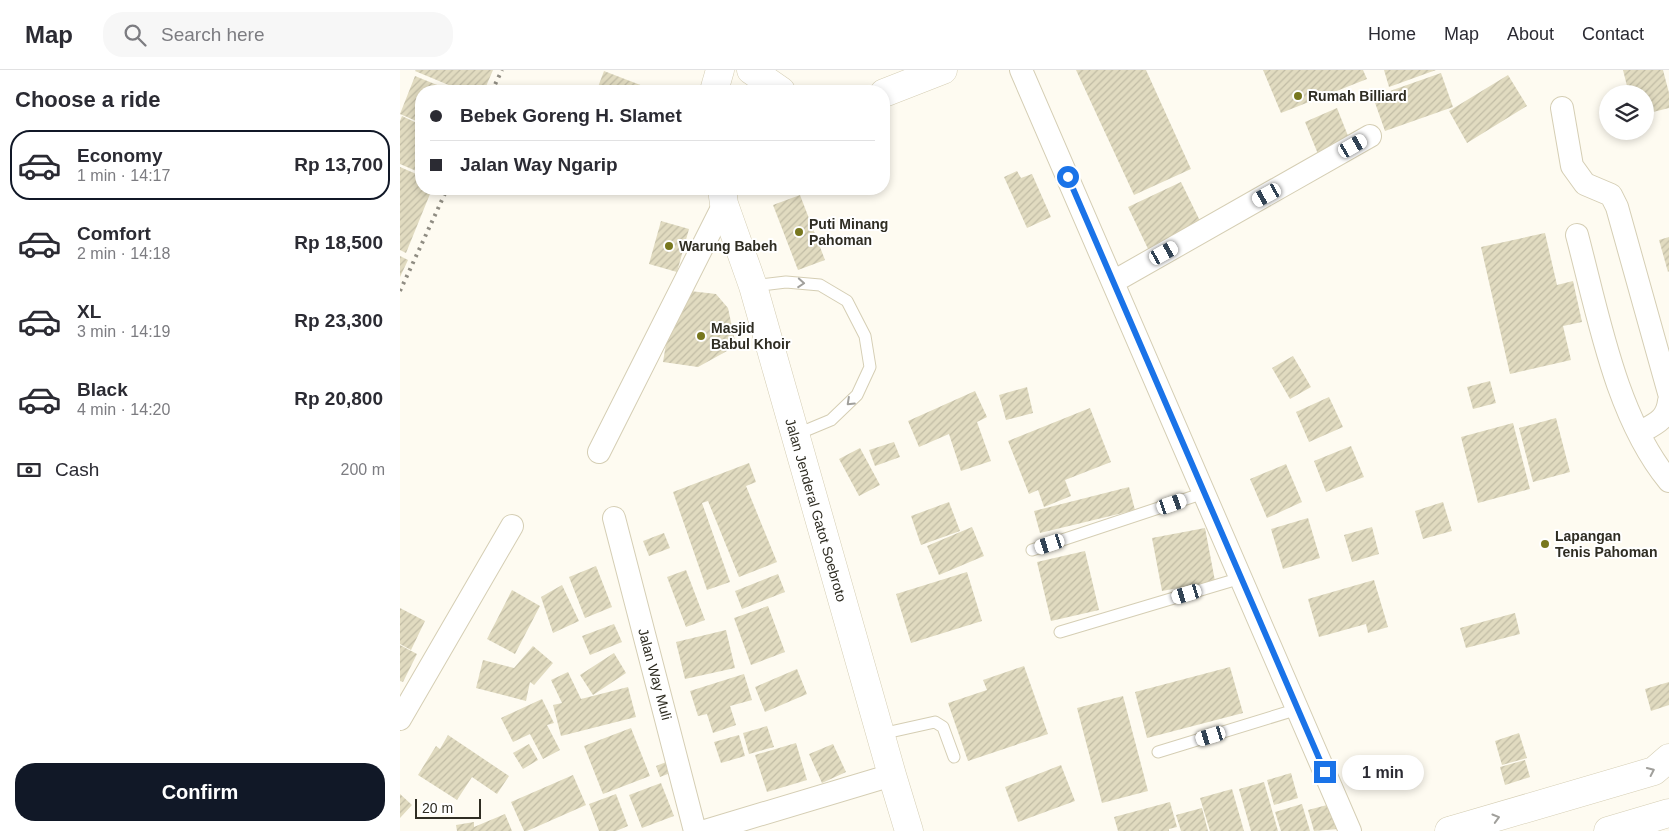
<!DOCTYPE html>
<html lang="en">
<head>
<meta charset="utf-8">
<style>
  body { margin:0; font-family:Arial,sans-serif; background:#f7f7f7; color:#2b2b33; height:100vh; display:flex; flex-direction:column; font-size:19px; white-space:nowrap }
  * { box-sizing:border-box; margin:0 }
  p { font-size:16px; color:#7c7c81 }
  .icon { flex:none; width:28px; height:28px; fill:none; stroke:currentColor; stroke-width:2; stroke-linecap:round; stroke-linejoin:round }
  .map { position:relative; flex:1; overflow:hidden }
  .drawer { display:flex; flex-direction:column; background:#fff; width:400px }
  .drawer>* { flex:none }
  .hud { position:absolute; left:15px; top:15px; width:475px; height:110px; border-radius:20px; box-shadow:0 2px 8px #0003; display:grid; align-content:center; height:110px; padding:0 15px; background:#fff }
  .fabs { position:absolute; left:1199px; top:15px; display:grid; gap:10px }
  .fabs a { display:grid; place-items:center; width:55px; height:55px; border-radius:50%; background:#fff; box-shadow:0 2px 8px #0003; font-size:25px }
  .scale { position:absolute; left:15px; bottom:12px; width:66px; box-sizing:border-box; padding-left:5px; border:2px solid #2f2d23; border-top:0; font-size:14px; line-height:18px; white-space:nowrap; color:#2f2d23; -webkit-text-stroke:4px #fff; paint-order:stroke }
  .end { position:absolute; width:22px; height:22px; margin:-11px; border:6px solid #1a73e8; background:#fff; box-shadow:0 0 0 2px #fff }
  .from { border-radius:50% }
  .bubble { position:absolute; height:35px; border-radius:18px; background:#fff; box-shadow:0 2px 8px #0003; font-size:16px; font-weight:700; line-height:35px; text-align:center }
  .car { position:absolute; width:15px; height:30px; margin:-15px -8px; border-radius:6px; box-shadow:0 0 4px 1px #0007; background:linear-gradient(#fff 24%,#345 0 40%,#fff 0 76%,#345 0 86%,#fff 0) }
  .hud b { display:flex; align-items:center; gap:18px; height:48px; font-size:19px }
  .hud b+b { border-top:1px solid #e1e1e2 }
  .hud i { width:12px; height:12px; background:#2b2b33 }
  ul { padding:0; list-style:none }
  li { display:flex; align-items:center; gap:15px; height:70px; margin:0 10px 8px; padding:0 5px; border:2px solid transparent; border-radius:20px }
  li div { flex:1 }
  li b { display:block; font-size:19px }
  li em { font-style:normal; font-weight:700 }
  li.current { border-color:#111827 }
  li>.icon { width:45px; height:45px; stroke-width:1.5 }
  h2 { padding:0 15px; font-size:22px; line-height:60px }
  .pay { display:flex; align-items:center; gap:12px; height:55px; padding:0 15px; font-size:19px }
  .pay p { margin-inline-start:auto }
  .cta { display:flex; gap:10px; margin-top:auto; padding:10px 15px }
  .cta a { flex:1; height:58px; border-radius:20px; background:#111827; color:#fff; font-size:20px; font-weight:700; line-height:58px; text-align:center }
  header { display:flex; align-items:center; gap:30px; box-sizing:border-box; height:70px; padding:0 25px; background:#fff; border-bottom:1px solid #e1e1e2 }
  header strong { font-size:24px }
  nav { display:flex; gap:28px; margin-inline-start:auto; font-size:18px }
  .search { width:350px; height:45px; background:#f7f7f7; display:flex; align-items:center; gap:12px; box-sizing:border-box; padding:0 18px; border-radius:20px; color:#7c7c81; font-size:19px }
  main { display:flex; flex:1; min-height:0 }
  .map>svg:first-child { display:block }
</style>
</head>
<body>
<header>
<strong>Map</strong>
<div class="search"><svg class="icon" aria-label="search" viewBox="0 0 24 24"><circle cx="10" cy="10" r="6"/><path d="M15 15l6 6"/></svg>Search here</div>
<nav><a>Home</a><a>Map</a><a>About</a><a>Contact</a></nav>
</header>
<main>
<section class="drawer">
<h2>Choose a ride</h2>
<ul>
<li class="current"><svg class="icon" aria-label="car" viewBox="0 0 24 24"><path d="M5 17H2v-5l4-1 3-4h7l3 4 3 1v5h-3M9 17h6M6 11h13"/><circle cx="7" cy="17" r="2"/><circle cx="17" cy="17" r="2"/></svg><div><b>Economy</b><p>1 min · 14:17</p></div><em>Rp 13,700</em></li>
<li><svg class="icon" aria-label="car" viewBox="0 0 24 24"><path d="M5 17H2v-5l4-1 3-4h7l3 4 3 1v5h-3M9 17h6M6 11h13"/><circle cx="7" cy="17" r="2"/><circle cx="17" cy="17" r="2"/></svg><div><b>Comfort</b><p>2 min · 14:18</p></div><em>Rp 18,500</em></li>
<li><svg class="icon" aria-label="car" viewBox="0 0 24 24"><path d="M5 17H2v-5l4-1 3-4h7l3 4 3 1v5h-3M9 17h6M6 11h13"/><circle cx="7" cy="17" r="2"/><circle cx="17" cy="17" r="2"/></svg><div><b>XL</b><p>3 min · 14:19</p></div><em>Rp 23,300</em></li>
<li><svg class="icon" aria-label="car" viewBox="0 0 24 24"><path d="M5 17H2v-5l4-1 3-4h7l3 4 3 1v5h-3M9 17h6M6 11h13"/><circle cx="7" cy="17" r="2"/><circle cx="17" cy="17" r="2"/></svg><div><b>Black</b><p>4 min · 14:20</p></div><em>Rp 20,800</em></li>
</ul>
<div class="pay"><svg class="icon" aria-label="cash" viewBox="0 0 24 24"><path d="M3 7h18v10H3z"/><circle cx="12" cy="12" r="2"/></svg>Cash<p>200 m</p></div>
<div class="cta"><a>Confirm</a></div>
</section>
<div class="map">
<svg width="1269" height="761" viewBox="0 0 1269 761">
  <defs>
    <pattern id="building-hatch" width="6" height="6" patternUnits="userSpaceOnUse" patternTransform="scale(1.25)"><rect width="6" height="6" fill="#e1dbc0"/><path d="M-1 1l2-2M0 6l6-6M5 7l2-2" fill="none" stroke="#c1bca5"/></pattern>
  </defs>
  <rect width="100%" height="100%" fill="#fefbf1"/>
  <path fill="url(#building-hatch)" d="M16,0H93L84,21H63L15,1Z
    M676,0H746L791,99L734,125Z
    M863,0H963L967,9L881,43Z
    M984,0H1036L989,17Z
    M1223,0H1263L1269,23V38L1245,44V24H1229Z
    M204,1L256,21H208L198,17Z
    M1041,3L1053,37L985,61L973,27Z
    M1108,5L1127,36L1067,73L1049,41Z
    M15,6L52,21H21V53L0,44Z
    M937,38L952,76L920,89L905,52Z
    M2,46L21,55V103L0,94V51Z
    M0,97L21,106V119H32L6,183L0,180Z
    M617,101L621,108L632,104L651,147L627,158L604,107Z
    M781,112L803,157L750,183L728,137Z
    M400,125L425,190L398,200L373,135Z
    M261,151L289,159L277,202L249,194Z
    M1145,163L1157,215L1173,211L1182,252L1163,256L1171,290L1110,304L1081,177Z
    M1269,167V201L1268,202L1259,170Z
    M0,186L8,190L0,207Z
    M290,221L316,224L328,238L336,276L298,297L263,292L269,256Z
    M893,286L911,317L890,329L872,298Z
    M1090,311L1096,333L1073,339L1067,317Z
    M627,317L633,343L606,350L599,325Z
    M575,321L587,347L577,352L591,391L561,401L549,364L519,377L508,351Z
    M929,327L943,357L909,372L896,342Z
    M690,338L711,392L665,410L671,426L644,437L638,420L629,424L608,371Z
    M1156,348L1170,402L1133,412L1119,358Z
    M1113,353L1130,419L1078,433L1061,367Z
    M494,372L500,387L475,396L469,380Z
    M951,376L964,407L926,422L914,391Z
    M460,378L480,415L459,426L439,389Z
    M349,393L356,412L346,416L377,492L339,507L308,431L302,433L330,512L307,520L273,422Z
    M886,394L902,432L867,448L850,409Z
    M729,417L735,440L640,463L634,441Z
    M549,432L560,461L521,475L511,446Z
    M1043,432L1052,461L1023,469L1015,441Z
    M908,448L920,488L883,499L871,459Z
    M572,457L584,486L539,505L527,476Z
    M972,457L979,484L952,492L944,465Z
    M805,458L815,511L762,521L752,468Z
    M264,463L270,478L249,486L243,471Z
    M685,481L699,540L651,551L637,492Z
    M196,496L212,537L185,548L169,507Z
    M286,500L305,550L286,557L267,507Z
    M567,502L582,551L511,573L496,524Z
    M378,504L385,522L342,539L335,521Z
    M974,510L988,557L968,563L966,554L919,567L908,529Z
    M162,515L179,551L153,563L141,527Z
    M112,520L140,536L115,584L87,569Z
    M368,536L385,582L351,595L334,548Z
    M0,538L25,551L11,580L0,574Z
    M1115,543L1120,564L1066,578L1060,558Z
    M214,554L222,572L190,585L182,566Z
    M326,560L335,598L285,609L276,572Z
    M0,575L17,584L3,612L0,611Z
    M133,576L153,593L134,615L130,612L126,631L76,618L83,590L114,598Z
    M214,583L226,603L193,625L180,605Z
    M624,596L648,664L568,691L548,633L587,620L583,610Z
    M830,597L843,643L747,668L735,622Z
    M397,599L407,624L365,642L355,617Z
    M168,602L181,629L228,617L236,647L161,666L153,635L162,633L151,610Z
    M344,604L352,630L330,636L336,655L313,663L307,644L298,646L290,621Z
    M1269,612V635L1251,641L1245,619Z
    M723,626L748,721L702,733L677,638Z
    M142,629L154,653L147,655L160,680L143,689L130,664L113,672L101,648Z
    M367,656L374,677L349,684L343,663Z
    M231,658L250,706L203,724L184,676Z
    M1119,663L1127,688L1102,695L1095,671Z
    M48,665L109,706L97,724L72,707L57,730L18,705L36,676L40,679Z
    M339,665L345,686L321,693L314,672Z
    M396,673L407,710L367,722L355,685Z
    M129,674L138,690L123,699L113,683Z
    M433,674L446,702L422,713L409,684Z
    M274,689L278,700L260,707L256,696Z
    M1125,690L1130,707L1105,715L1100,697Z
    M661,695L675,731L618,752L605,717Z
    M891,703L898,728L874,735L867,710Z
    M173,705L186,735L127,761H124L111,732Z
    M864,712L878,761H851L839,719Z
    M261,713L274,746L242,758L229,725Z
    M832,719L844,761H810L800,728Z
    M0,724L12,735L0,748Z
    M216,724L228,756L216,761H199L189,734Z
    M770,732L777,757L769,759V761H718L714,747Z
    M902,734L910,761H881L875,742Z
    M931,734L938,759L914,761L908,740Z
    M802,738L808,761H781L776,745Z
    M105,744L112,761H57L56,755L74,752V757Z"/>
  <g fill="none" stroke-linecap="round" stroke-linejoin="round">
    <defs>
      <path id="service" d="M353,216L386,212L420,215L447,231L465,266L470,297L457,325L431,350L395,365
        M632,480L804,423
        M660,562L841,508
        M481,664L535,652L543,657L554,687
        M758,682L898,639"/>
      <path id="minor" d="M621,0L950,761
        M1162,38L1172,96L1185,114L1211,125L1217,137L1269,323
        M1177,165C1198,244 1216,347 1269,411
        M713,212L970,66
        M1239,363C1255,354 1267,350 1269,331
        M199,382L324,134
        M214,448L295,761
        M0,649L112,456
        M305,761L492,705"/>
      <path id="secondary" d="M351,0L381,21
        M484,23L543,0
        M1049,761L1254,701L1269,688
        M1208,761L1269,743"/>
      <path id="primary" d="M314,21L320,0
        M322,119L324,134L353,216L492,705L509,761
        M1051,761L1053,760"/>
    </defs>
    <use href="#service" stroke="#d5ceb4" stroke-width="13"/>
    <use href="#minor" stroke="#d5ceb4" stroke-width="24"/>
    <use href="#secondary" stroke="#d5ceb4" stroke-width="29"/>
    <use href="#primary" stroke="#d5ceb4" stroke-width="29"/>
    <use href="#service" stroke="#fff" stroke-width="11"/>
    <use href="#minor" stroke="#fff" stroke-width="22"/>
    <use href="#secondary" stroke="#fff" stroke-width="28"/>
    <use href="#primary" stroke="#fff" stroke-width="28"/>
    <path stroke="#8f8c82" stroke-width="4" stroke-dasharray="2.5 5" stroke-linecap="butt" d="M92,21L102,0
      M0,221L47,119"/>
  </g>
  <defs><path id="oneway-chevron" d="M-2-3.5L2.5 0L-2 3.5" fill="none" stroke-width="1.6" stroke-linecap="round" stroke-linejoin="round" transform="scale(1.25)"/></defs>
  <g stroke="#a1a09c">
    <use href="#oneway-chevron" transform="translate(401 213) rotate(4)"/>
    <use href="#oneway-chevron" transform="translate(450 332) rotate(137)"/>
    <use href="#oneway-chevron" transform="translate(1251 701) rotate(-25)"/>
    <use href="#oneway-chevron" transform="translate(1096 748) rotate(-16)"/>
  </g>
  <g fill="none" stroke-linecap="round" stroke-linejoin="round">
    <path stroke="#1a73e8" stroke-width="6" d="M668,107L925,702"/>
  </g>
  <g fill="#77771e" stroke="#fff" stroke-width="2">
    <circle cx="898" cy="26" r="5"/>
    <circle cx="399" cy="162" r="5"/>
    <circle cx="269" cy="176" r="5"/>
    <circle cx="301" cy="266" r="5"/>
    <circle cx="1145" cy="474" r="5"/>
  </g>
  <g text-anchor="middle" stroke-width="4" stroke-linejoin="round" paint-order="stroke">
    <g font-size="14" font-weight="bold" fill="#2f2d23" stroke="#fff" text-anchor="start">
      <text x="908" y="31">Rumah Billiard</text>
      <text x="409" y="159">Puti Minang<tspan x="409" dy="16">Pahoman</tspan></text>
      <text x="279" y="181">Warung Babeh</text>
      <text x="311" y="263">Masjid<tspan x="311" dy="16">Babul Khoir</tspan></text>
      <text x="1155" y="471">Lapangan<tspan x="1155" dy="16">Tenis Pahoman</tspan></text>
    </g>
    <g font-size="14" fill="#2f2d23" stroke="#fff">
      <text transform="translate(416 440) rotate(74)" y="5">Jalan Jenderal Gatot Soebroto</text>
      <text transform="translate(255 604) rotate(75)" y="5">Jalan Way Muli</text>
    </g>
  </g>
</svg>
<div class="fabs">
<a><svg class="icon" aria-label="layers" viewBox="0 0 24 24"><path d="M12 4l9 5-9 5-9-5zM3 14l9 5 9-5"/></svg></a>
</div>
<div class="scale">20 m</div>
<i class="end from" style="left:668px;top:107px"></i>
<i class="end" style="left:925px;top:702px"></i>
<div class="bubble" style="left:942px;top:685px;width:82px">1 min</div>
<i class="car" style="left:953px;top:76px;rotate:60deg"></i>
<i class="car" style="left:867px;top:125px;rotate:241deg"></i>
<i class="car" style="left:764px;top:183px;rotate:61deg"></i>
<i class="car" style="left:772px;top:434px;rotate:71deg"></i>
<i class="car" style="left:650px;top:474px;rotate:252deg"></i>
<i class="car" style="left:787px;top:524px;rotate:253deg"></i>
<i class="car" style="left:811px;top:666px;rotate:253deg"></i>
<div class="hud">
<b><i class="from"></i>Bebek Goreng H. Slamet</b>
<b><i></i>Jalan Way Ngarip</b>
</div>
</div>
</main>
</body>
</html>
